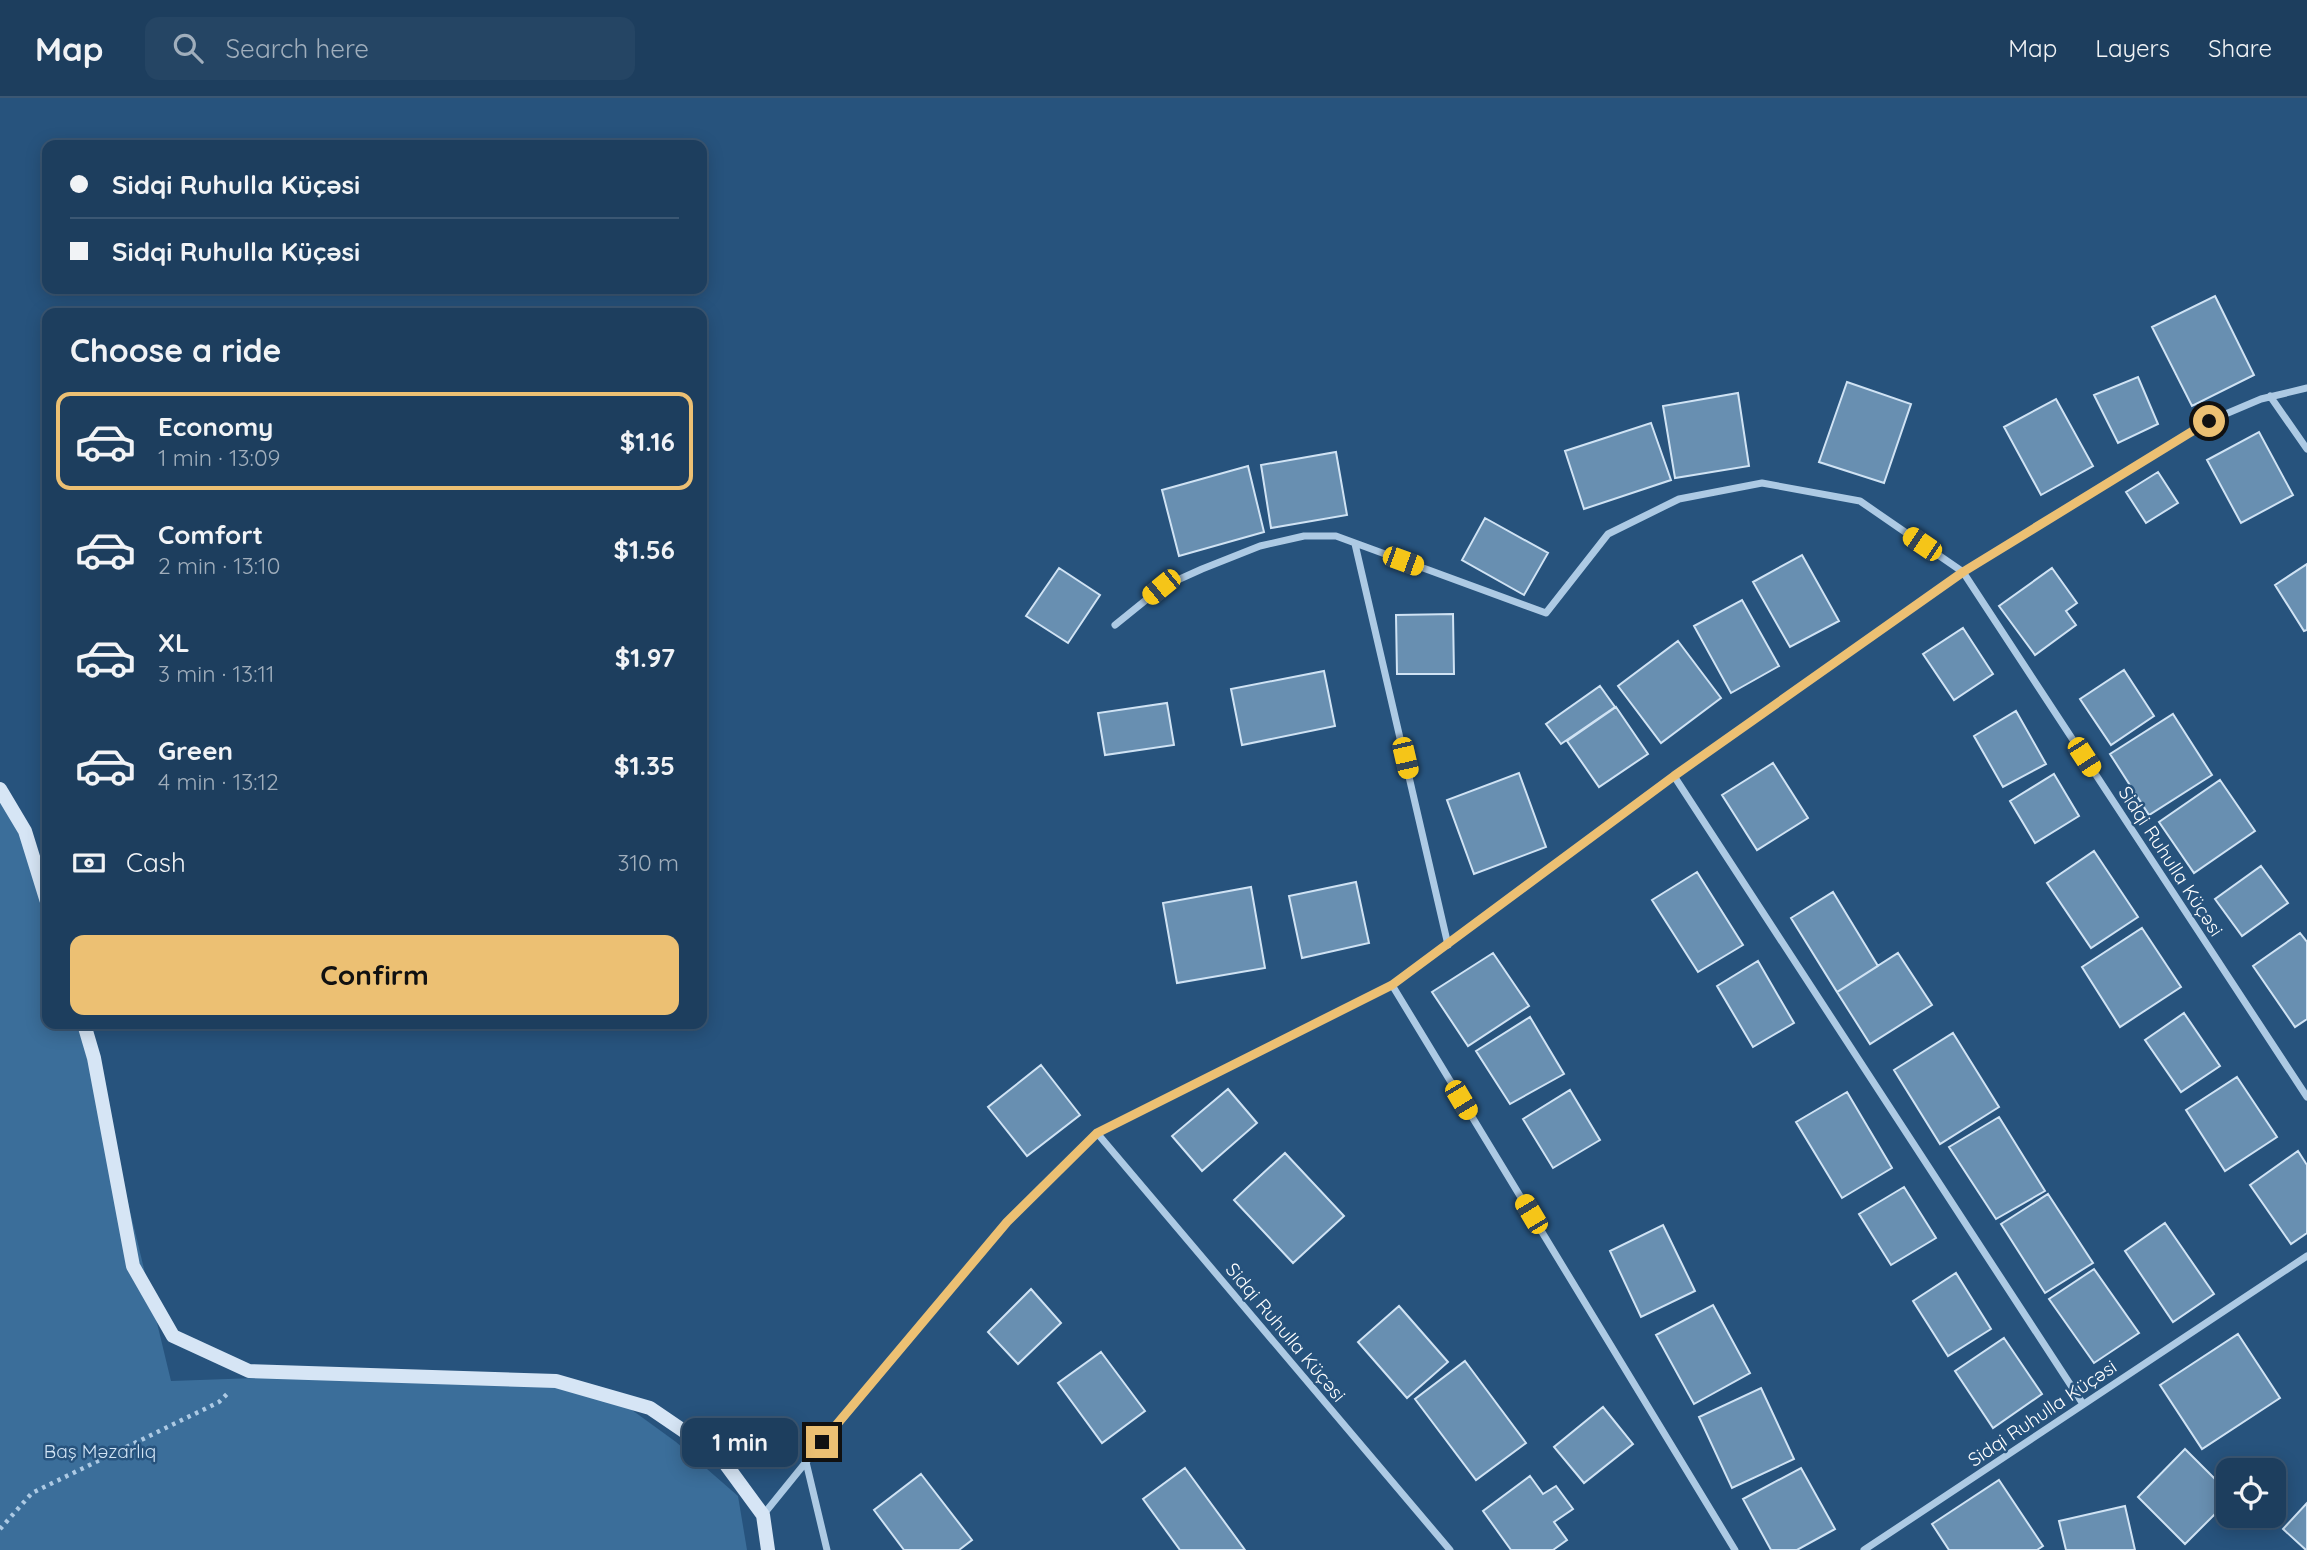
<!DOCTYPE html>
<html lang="en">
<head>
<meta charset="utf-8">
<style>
  body { margin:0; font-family:Quicksand,sans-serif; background:#254564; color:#f1f3f6; height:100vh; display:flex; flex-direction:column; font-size:26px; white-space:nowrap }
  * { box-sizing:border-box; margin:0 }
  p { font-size:23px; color:#a0aebc }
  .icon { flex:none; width:38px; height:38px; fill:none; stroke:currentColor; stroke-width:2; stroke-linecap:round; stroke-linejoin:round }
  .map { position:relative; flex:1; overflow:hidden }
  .details { position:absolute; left:42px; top:210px; width:665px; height:721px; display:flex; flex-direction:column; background:#1d3e5e; border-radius:14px; box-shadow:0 4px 18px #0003,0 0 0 2px #3b5773 }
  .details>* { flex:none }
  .hud { position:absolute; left:42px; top:42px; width:665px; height:154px; border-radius:14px; box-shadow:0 4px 18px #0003,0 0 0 2px #3b5773; display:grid; align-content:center; height:154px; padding:0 28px; background:#1d3e5e }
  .tools { position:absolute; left:2216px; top:1360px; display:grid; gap:14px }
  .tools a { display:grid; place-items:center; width:70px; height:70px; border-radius:14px; background:#1d3e5e; box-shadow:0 4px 18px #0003,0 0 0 2px #3b5773; font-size:35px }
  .end { position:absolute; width:32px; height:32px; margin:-16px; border:9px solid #ecc073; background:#111; box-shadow:0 0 0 4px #111 }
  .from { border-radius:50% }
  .bubble { position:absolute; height:49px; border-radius:14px; background:#1d3e5e; box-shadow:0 4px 18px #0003,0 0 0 2px #3b5773; font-size:23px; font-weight:800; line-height:49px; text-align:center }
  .car { position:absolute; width:21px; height:42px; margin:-21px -10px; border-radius:9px; box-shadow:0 0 5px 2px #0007; background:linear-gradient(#f5c518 24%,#345 0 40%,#f5c518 0 76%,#345 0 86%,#f5c518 0) }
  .hud b { display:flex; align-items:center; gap:24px; height:66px; font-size:26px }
  .hud b+b { border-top:2px solid #3b5773 }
  .hud i { width:18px; height:18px; background:#f1f3f6 }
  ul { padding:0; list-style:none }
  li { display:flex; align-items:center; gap:21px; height:98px; margin:0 14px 10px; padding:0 14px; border:4px solid transparent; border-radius:14px }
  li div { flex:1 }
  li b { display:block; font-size:26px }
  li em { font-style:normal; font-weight:800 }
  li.current { border-color:#ecc073 }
  li>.icon { width:63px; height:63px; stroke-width:1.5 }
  h2 { padding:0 28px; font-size:32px; line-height:84px }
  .pay { display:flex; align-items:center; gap:18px; height:77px; padding:0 28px; font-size:26px }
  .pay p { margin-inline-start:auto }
  .button { display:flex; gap:14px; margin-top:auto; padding:14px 28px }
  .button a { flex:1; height:80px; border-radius:14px; background:#ecc073; color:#111; font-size:28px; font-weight:800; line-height:80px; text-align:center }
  header { display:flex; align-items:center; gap:42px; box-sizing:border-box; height:98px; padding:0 35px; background:#1d3e5e; border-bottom:2px solid #3b5773 }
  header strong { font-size:33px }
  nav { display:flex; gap:38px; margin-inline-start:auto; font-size:24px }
  .search { width:490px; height:63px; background:#254564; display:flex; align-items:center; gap:18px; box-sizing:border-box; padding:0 24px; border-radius:14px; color:#a0aebc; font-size:26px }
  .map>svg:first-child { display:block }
</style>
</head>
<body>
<header>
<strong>Map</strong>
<div class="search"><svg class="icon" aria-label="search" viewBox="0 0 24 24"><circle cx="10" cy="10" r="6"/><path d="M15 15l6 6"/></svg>Search here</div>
<nav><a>Map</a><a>Layers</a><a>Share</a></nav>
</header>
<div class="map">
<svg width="2307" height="1452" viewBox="0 0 2307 1452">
  <rect width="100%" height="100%" fill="#27537d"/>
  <path fill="#3b6e9a" d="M0,697L47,789V926H85L171,1283L419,1274L599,1288L676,1344L738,1398L747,1452H0Z"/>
  <path fill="#688fb1" stroke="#d0e3f4" stroke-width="2" d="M2215,198L2254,277L2192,308L2152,229Z
    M2138,279L2158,326L2118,345L2094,297Z
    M1847,284L1911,306L1884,385L1819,364Z
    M1738,295L1749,368L1675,380L1663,308Z
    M2056,301L2093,368L2041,397L2004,329Z
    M1651,325L1671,382L1584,411L1565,353Z
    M2259,334L2293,397L2241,425L2207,362Z
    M1336,354L1347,417L1271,430L1261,367Z
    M1248,368L1264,434L1179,458L1162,392Z
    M2158,374L2178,405L2146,425L2126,394Z
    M1485,420L1548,455L1524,497L1462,462Z
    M1802,457L1839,523L1790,549L1753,484Z
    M2307,466V532L2304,533L2275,487Z
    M1059,470L1100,497L1068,545L1026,518Z
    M2052,470L2077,505L2066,513L2076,527L2035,557L1999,508Z
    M1742,502L1779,568L1731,595L1694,528Z
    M1453,516L1454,576H1397L1396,517Z
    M1963,530L1993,576L1954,602L1923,556Z
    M1678,543L1721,600L1661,645L1618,588Z
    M2124,572L2154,618L2111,647L2080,601Z
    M1324,573L1335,628L1242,647L1231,591Z
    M1600,588L1615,609L1561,646L1546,626Z
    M1167,605L1174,647L1105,657L1098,615Z
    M1616,609L1648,656L1599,689L1567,643Z
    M2016,613L2046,666L2003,689L1974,638Z
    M2173,616L2212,677L2149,717L2110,656Z
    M1773,665L1808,720L1757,752L1722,697Z
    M1519,675L1546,749L1474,776L1447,702Z
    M2054,676L2079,718L2035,745L2010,703Z
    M2220,682L2255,733L2194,775L2159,724Z
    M2094,753L2138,819L2091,850L2047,785Z
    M2261,768L2288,805L2242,838L2215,801Z
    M1697,774L1743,847L1698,874L1652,802Z
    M1356,784L1369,845L1302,860L1289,798Z
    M1251,789L1265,870L1177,885L1163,805Z
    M1833,794L1878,868L1837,894L1791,820Z
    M2142,830L2181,889L2120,929L2082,869Z
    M2300,835L2307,844V921L2295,929L2253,868Z
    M1493,855L1529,908L1468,948L1432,894Z
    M1898,855L1932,907L1870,946L1837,894Z
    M1758,863L1794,925L1753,949L1717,888Z
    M2184,915L2220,968L2181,994L2145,942Z
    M1530,919L1564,976L1510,1006L1476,953Z
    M1953,935L1999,1009L1940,1046L1894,972Z
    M1041,967L1080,1017L1027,1058L988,1009Z
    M2237,979L2277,1039L2225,1073L2186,1012Z
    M1228,991L1257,1025L1202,1073L1172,1038Z
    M1570,992L1600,1042L1553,1070L1523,1021Z
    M1847,994L1892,1070L1842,1100L1796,1024Z
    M1999,1019L2045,1093L1996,1121L1949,1049Z
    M2298,1053L2307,1067V1135L2291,1146L2250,1087Z
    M1285,1055L1344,1118L1293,1165L1234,1102Z
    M1904,1089L1936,1140L1891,1167L1859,1116Z
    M2048,1096L2093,1165L2045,1195L2001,1126Z
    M2165,1125L2214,1196L2173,1224L2125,1153Z
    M1663,1127L1695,1193L1641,1219L1610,1153Z
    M2094,1171L2139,1235L2094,1265L2049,1201Z
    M1956,1175L1991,1231L1948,1258L1913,1203Z
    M1031,1191L1061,1225L1018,1266L988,1234Z
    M1713,1207L1750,1275L1694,1306L1656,1237Z
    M1399,1208L1448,1264L1407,1300L1358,1244Z
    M2238,1236L2280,1300L2202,1351L2160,1287Z
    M2004,1240L2042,1296L1993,1330L1955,1273Z
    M1101,1254L1145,1313L1102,1345L1058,1285Z
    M1465,1263L1526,1345L1476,1382L1415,1301Z
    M1761,1290L1794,1361L1732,1390L1699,1319Z
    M1603,1309L1633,1346L1584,1385L1554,1349Z
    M2185,1351L2228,1394V1403L2185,1446L2138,1399Z
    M1185,1370L1245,1452H1180L1143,1401Z
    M1801,1370L1835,1431L1797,1452H1771L1743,1401Z
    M921,1376L972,1442L959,1452H904L874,1412Z
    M1530,1378L1543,1396L1556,1388L1573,1411L1554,1424L1567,1442L1553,1452H1511L1483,1413Z
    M1999,1382L2043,1448L2037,1452H1949L1932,1426Z
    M2307,1405V1452H2306L2283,1431Z
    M2125,1408L2135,1452H2066L2059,1423Z"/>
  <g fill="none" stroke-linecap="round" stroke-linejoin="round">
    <path stroke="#adcae4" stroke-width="4.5" stroke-dasharray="3.5 5" stroke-linecap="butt" d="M0,1431L32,1395L219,1304L230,1293"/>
    <path stroke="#adcae4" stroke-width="7" d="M2270,298L2307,351
      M1355,446L1448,847
      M1115,527L1162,489L1202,471L1260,448L1304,438H1336L1546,515L1608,436L1679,401L1762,385L1860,403L1963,474L2307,999
      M1674,678L2083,1306
      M1392,887L1735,1452
      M1097,1035L1450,1452
      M806,1364L827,1452
      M763,1417L806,1364L1007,1124L1097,1035L1392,887L1674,678L1963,474L2209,323L2261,301L2307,290
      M1864,1452L2307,1158"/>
    <path stroke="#d6e5f5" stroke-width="14" d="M0,691L25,733L47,804
      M84,926L94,960L133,1168L173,1238L249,1273L556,1283L650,1310L719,1357L763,1417L768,1452"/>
  </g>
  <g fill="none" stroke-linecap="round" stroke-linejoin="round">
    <path stroke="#ecc073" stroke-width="9" d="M822,1344L1007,1124L1097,1035L1392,887L1674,678L1963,474L2209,323"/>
  </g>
  <g text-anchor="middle" stroke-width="5" stroke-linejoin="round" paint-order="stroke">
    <g font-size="19" fill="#fff" stroke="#27537d">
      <text transform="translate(2171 763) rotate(57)" y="7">Sidqi Ruhulla Küçəsi</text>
      <text transform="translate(1286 1234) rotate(50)" y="7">Sidqi Ruhulla Küçəsi</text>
      <text transform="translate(2042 1315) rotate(-34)" y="7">Sidqi Ruhulla Küçəsi</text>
    </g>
    <g font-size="19" fill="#d0e3f4" stroke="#27537d">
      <text x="100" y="1360">Baş Məzarlıq</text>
    </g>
  </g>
</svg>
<div class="tools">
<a><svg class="icon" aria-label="locate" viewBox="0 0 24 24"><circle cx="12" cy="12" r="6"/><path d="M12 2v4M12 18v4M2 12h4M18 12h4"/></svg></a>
</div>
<i class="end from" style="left:2209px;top:323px"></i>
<i class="end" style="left:822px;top:1344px"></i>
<div class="bubble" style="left:682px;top:1320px;width:116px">1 min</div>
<i class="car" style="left:1922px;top:446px;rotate:304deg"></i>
<i class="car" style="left:1403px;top:463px;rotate:110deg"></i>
<i class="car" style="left:1161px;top:489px;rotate:231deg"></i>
<i class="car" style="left:2084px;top:659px;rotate:147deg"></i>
<i class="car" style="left:1405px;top:660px;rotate:167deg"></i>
<i class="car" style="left:1461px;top:1002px;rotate:149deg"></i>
<i class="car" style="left:1531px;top:1116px;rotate:329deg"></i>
<div class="hud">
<b><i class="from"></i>Sidqi Ruhulla Küçəsi</b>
<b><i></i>Sidqi Ruhulla Küçəsi</b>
</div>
<section class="details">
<h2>Choose a ride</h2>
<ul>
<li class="current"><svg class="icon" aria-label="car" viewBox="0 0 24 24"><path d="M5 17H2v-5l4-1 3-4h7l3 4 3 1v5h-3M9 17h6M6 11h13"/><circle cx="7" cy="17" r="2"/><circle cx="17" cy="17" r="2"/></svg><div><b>Economy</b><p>1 min · 13:09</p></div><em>$1.16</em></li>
<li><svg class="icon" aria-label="car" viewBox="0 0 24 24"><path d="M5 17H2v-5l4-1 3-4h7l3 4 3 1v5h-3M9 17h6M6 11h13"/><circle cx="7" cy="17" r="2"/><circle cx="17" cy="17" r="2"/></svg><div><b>Comfort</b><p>2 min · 13:10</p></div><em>$1.56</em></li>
<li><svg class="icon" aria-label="car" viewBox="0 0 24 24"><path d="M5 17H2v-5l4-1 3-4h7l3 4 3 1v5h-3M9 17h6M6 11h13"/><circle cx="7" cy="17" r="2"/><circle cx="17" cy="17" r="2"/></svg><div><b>XL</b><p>3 min · 13:11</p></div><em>$1.97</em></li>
<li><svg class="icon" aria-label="car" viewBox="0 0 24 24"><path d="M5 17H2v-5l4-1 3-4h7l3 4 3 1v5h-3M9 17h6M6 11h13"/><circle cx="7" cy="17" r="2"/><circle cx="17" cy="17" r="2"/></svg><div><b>Green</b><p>4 min · 13:12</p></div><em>$1.35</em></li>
</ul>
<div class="pay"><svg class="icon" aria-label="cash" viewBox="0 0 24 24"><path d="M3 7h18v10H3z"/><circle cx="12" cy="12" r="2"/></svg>Cash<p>310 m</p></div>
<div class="button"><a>Confirm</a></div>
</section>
</div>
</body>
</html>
